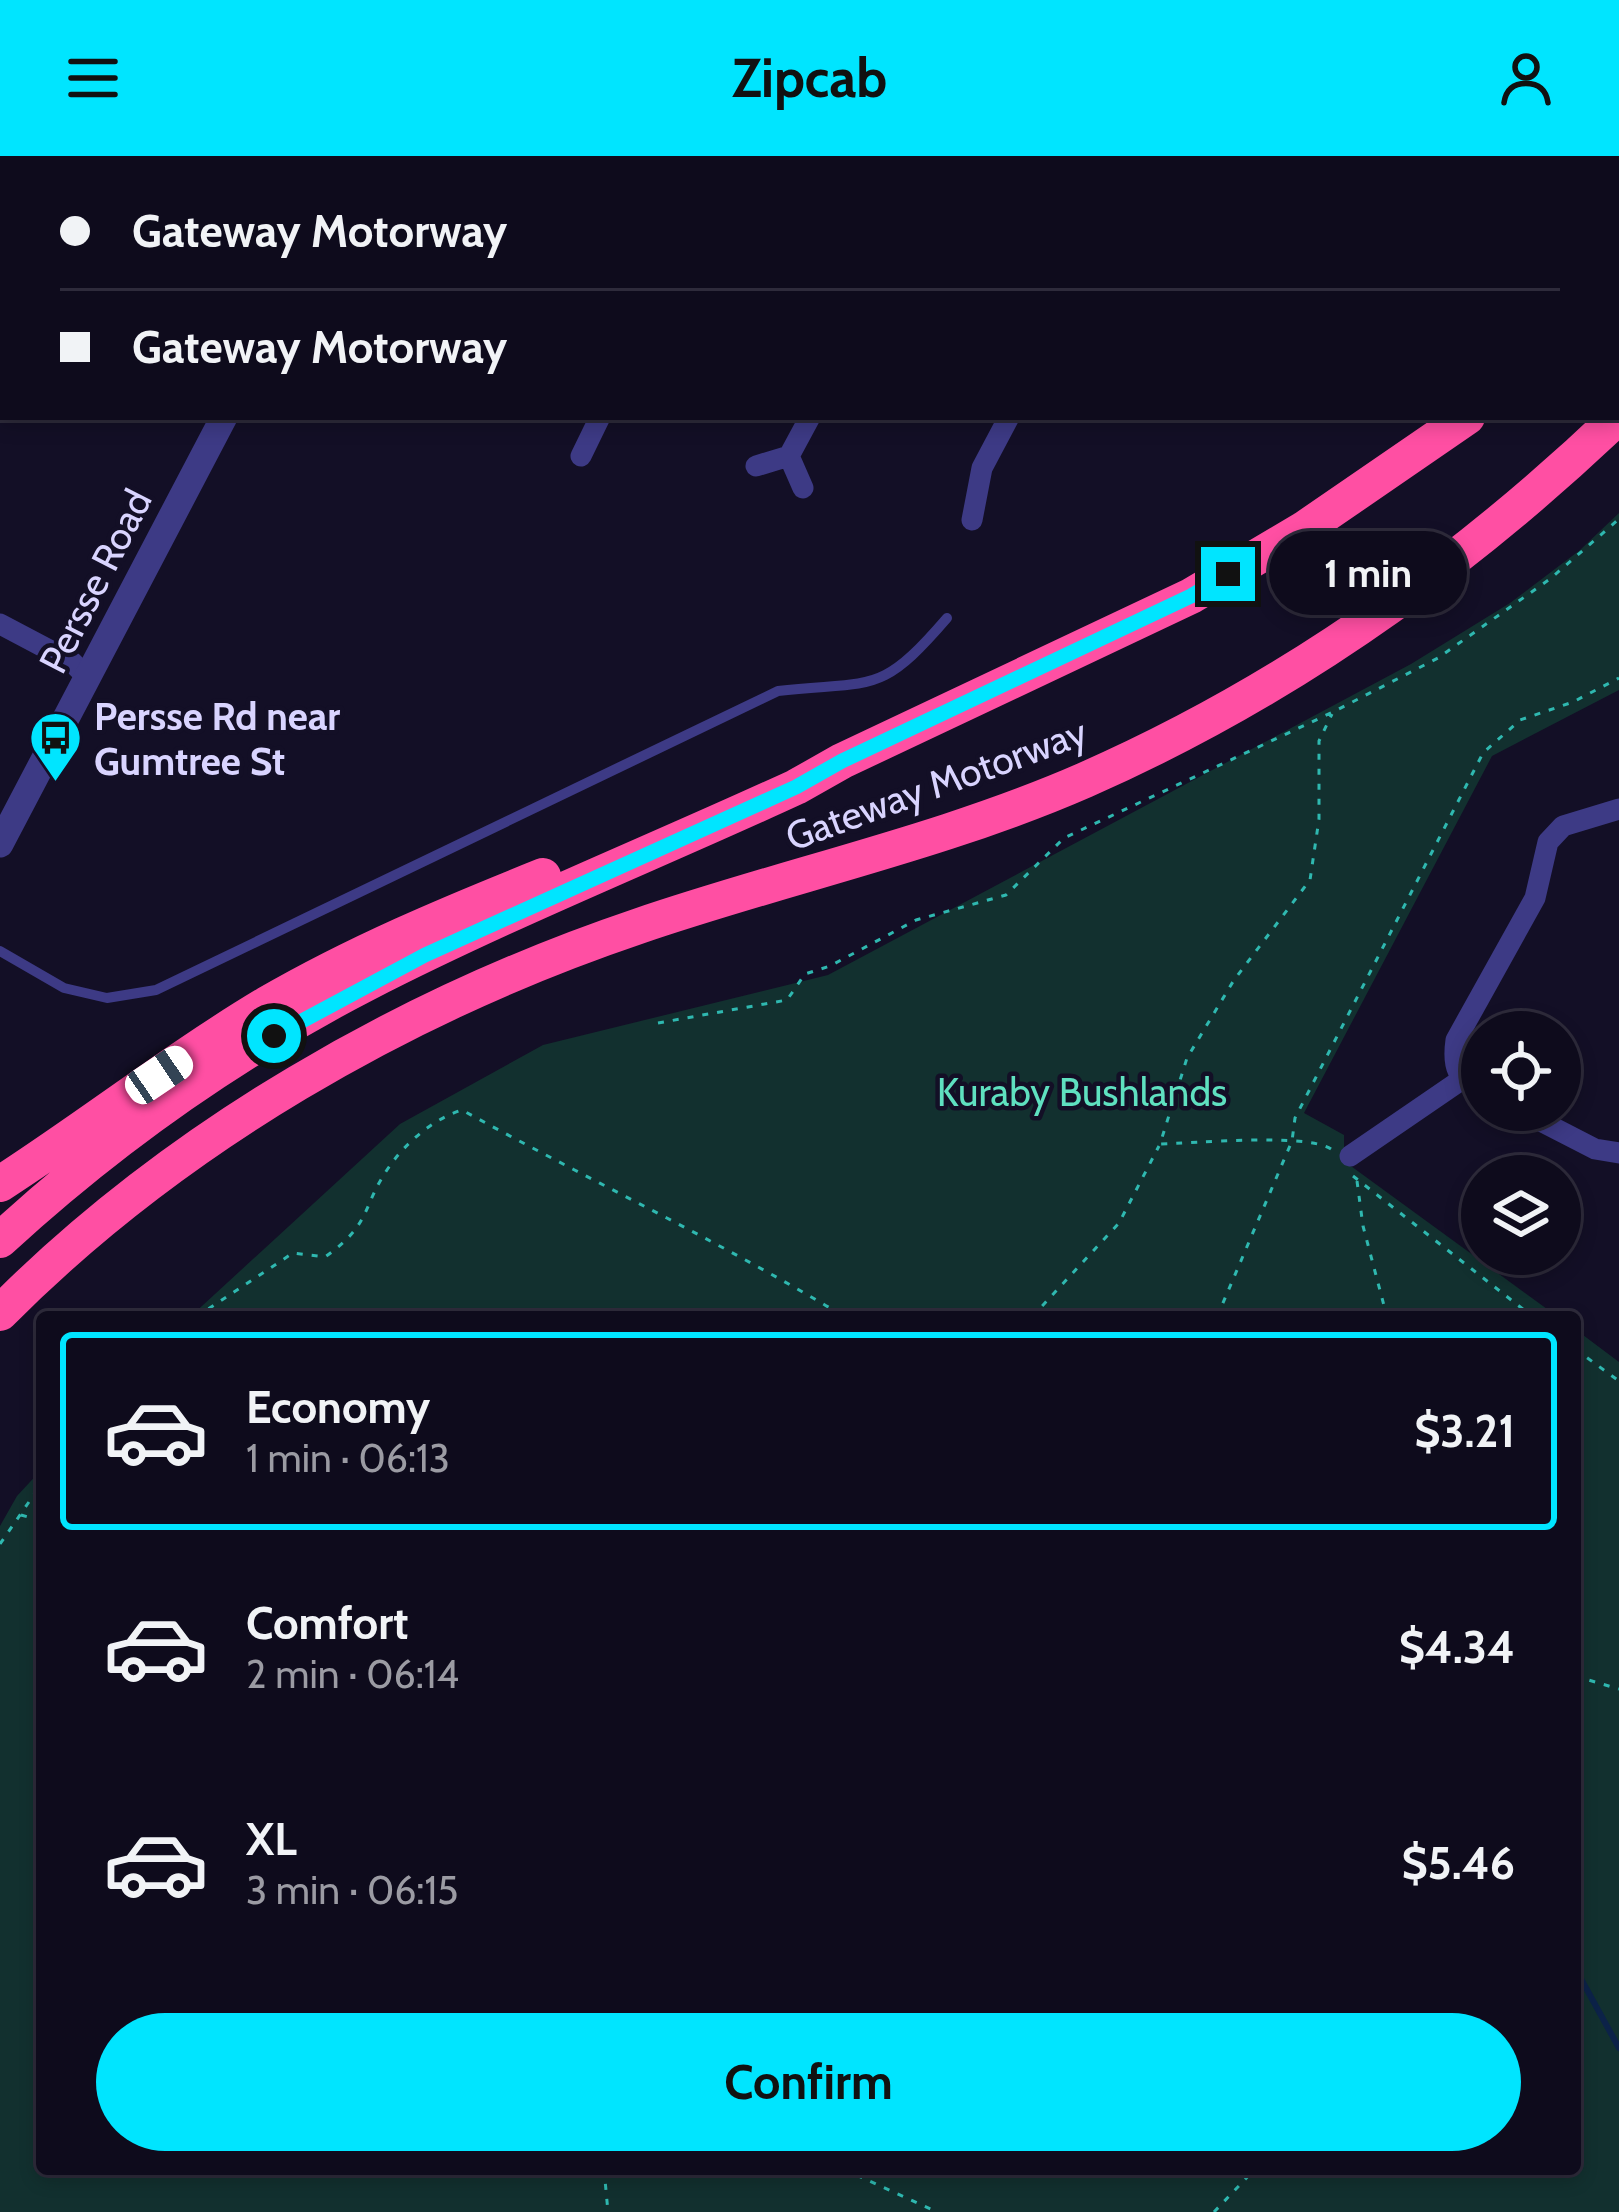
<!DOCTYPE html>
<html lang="en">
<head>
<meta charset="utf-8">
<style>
  body { margin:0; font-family:Cabin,sans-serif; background:#171425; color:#f1f3f6; height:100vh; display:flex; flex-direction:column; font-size:45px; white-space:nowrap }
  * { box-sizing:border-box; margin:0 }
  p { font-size:39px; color:#9b9ba3 }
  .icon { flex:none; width:66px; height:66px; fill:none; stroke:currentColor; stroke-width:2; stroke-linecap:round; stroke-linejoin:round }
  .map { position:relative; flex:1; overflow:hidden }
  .panel { position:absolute; left:36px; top:1155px; width:1545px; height:864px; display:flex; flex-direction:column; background:#0e0b1c; border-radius:12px; box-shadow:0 6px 18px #0003,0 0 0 3px #2e2b3b }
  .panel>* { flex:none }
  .hud { position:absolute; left:0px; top:0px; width:1620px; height:264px; box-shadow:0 6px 18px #0003,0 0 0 3px #2e2b3b; display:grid; align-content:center; height:264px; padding:0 60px; background:#0e0b1c }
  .controls { position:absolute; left:1461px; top:855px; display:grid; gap:24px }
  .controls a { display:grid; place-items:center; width:120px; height:120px; border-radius:50%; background:#0e0b1c; box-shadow:0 6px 18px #0003,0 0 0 3px #2e2b3b; font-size:60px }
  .end { position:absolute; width:54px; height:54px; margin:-27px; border:15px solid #00e5ff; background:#111; box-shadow:0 0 0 6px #111 }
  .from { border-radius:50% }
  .bubble { position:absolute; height:84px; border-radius:42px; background:#0e0b1c; box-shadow:0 6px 18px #0003,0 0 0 3px #2e2b3b; font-size:39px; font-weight:700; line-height:84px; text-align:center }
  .car { position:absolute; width:36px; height:72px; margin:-36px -18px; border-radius:15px; box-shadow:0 0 9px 3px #0007; background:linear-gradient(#fff 24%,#345 0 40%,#fff 0 76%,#345 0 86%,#fff 0) }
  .hud b { display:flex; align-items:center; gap:42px; height:114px; font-size:45px }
  .hud b+b { border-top:3px solid #2e2b3b }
  .hud i { width:30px; height:30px; background:#f1f3f6 }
  ul { padding:21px 0 0; list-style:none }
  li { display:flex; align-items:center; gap:36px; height:198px; margin:0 24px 18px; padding:0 36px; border:6px solid transparent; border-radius:12px }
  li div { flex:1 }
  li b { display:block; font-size:45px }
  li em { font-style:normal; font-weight:700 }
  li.current { border-color:#00e5ff }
  li>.icon { width:108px; height:108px; stroke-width:1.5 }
  .primary-button { display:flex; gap:24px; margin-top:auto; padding:24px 60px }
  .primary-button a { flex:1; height:138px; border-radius:72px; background:#00e5ff; color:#111; font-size:48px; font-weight:700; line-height:138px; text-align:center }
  header { display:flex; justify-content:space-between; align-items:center; height:156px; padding:0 60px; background:#00e5ff; color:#111; font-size:54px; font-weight:700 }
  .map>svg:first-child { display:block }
</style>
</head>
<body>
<header><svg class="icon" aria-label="menu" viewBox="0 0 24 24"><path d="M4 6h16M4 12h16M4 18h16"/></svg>Zipcab<svg class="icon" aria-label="person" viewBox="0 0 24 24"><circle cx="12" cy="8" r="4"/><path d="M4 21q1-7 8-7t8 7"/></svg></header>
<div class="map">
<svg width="1619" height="2056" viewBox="0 0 1619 2056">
  <rect width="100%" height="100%" fill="#130f26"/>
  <path fill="#12302f" d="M1619,357V534L1492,600L1304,957L1344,979V1005L1558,1161H190L400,968L543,889L828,819L1411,508L1510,447L1580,394Z
    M1575,1173L1619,1206V2056H0V1370L17,1340L42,1313V2013H1575Z"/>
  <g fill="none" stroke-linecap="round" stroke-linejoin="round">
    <path stroke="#0c2248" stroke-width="6" d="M1575,1812L1619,1892"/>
    <path stroke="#2fb8b0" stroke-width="3" stroke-dasharray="6 9" stroke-linecap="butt" d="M658,867L787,844L805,818L830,810L916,764L1006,739L1064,682L1333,556L1438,502L1550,423L1619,363
      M1331,993C1308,977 1194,987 1160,988L1187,902L1234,824L1310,724L1319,663V585L1332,558
      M1353,1020L1533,1161
      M1357,1025L1363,1070L1387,1161
      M196,1161L293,1097L325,1101C373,1067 361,1051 389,1011C406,986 435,962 462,954C589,1024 721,1086 845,1161
      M1032,1161L1119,1067L1159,990
      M1217,1161L1292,985L1295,962L1483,597L1520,564L1573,546L1619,522
      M1575,1193L1619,1225
      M21,1359L42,1365
      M0,1388L42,1327
      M1575,1520L1619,1533
      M604,2013L608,2056
      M843,2013L937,2056
      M1214,2056L1255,2013"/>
    <path stroke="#3d3a85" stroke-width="10" d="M0,795L64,832L107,842L156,834L778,535C874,524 879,541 947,462"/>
    <path stroke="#3d3a85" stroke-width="21" d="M131,0L137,3
      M705,0L706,3
      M927,0L930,3
      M223,3L224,0
      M1329,3L1334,0
      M1498,3L1501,0
      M581,300L600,261
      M789,300L810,261
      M756,310L789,300L803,332
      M972,364L982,312L1009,261
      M0,468L72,506L88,522
      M1482,935C1457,922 1452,912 1456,884L1535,742L1548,686L1563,670L1619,653
      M1519,954L1595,993L1619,997
      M1350,1000L1461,924"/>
    <path stroke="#3d3a85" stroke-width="27" d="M357,3L359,0
      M0,688L224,261"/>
    <path stroke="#ff4fa3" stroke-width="36" d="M1617,155L1619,153
      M0,1028C90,970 175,903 267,848C355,797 448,758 543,720
      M0,1084C109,984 233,896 365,828C505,756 653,697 796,631L842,605L1191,440L1304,373L1467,261
      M0,1157C175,981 405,849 639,770C788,719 941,687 1085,624C1285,536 1462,410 1619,260"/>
  </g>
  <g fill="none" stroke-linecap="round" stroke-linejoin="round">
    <path stroke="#00e5ff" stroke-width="15" d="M274,880L425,799L796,631L842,605L1191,440L1228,418"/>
  </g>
  <defs>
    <symbol id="bus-pin" viewBox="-11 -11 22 30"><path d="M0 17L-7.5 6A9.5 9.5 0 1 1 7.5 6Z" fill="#00e5ff" stroke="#130f26"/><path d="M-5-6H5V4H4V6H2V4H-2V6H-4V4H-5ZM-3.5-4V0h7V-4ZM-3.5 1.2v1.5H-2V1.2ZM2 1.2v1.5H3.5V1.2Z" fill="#111"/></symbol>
  </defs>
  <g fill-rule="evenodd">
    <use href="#bus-pin" x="26" y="552" width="59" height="81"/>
  </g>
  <g text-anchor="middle" stroke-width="9" stroke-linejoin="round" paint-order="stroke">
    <g font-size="39" fill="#d9d4ff" stroke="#130f26">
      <text transform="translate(95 425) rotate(-63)" y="14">Persse Road</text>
      <text transform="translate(936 628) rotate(-20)" y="14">Gateway Motorway</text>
    </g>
    <g font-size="39" font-weight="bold" fill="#d9d4ff" stroke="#130f26" text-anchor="start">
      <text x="94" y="574">Persse Rd near<tspan x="94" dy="45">Gumtree St</tspan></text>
    </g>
    <g font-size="39" fill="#5fe0c0" stroke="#130f26">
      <text x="1082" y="950">Kuraby Bushlands</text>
    </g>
  </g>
</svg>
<div class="controls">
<a><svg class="icon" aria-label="locate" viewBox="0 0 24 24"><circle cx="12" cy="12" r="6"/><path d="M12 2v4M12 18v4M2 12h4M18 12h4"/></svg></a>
<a><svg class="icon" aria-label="layers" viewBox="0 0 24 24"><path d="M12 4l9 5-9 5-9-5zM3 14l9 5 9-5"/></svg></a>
</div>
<i class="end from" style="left:274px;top:880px"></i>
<i class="end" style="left:1228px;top:418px"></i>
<div class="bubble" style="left:1269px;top:375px;width:198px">1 min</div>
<i class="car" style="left:159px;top:919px;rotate:56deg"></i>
<div class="hud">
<b><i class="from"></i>Gateway Motorway</b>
<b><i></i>Gateway Motorway</b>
</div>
<section class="panel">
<ul>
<li class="current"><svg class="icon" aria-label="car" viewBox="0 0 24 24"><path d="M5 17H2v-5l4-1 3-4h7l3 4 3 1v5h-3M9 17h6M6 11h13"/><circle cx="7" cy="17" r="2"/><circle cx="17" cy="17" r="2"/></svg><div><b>Economy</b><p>1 min · 06:13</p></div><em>$3.21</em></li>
<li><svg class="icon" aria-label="car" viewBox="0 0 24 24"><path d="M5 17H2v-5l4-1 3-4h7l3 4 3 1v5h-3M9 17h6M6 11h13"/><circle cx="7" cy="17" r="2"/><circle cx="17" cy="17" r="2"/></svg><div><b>Comfort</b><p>2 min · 06:14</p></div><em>$4.34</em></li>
<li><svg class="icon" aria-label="car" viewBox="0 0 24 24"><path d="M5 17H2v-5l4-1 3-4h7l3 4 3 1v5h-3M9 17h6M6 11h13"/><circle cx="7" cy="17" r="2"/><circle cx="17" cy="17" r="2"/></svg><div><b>XL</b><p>3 min · 06:15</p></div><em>$5.46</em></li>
</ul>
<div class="primary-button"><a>Confirm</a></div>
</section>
</div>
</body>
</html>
